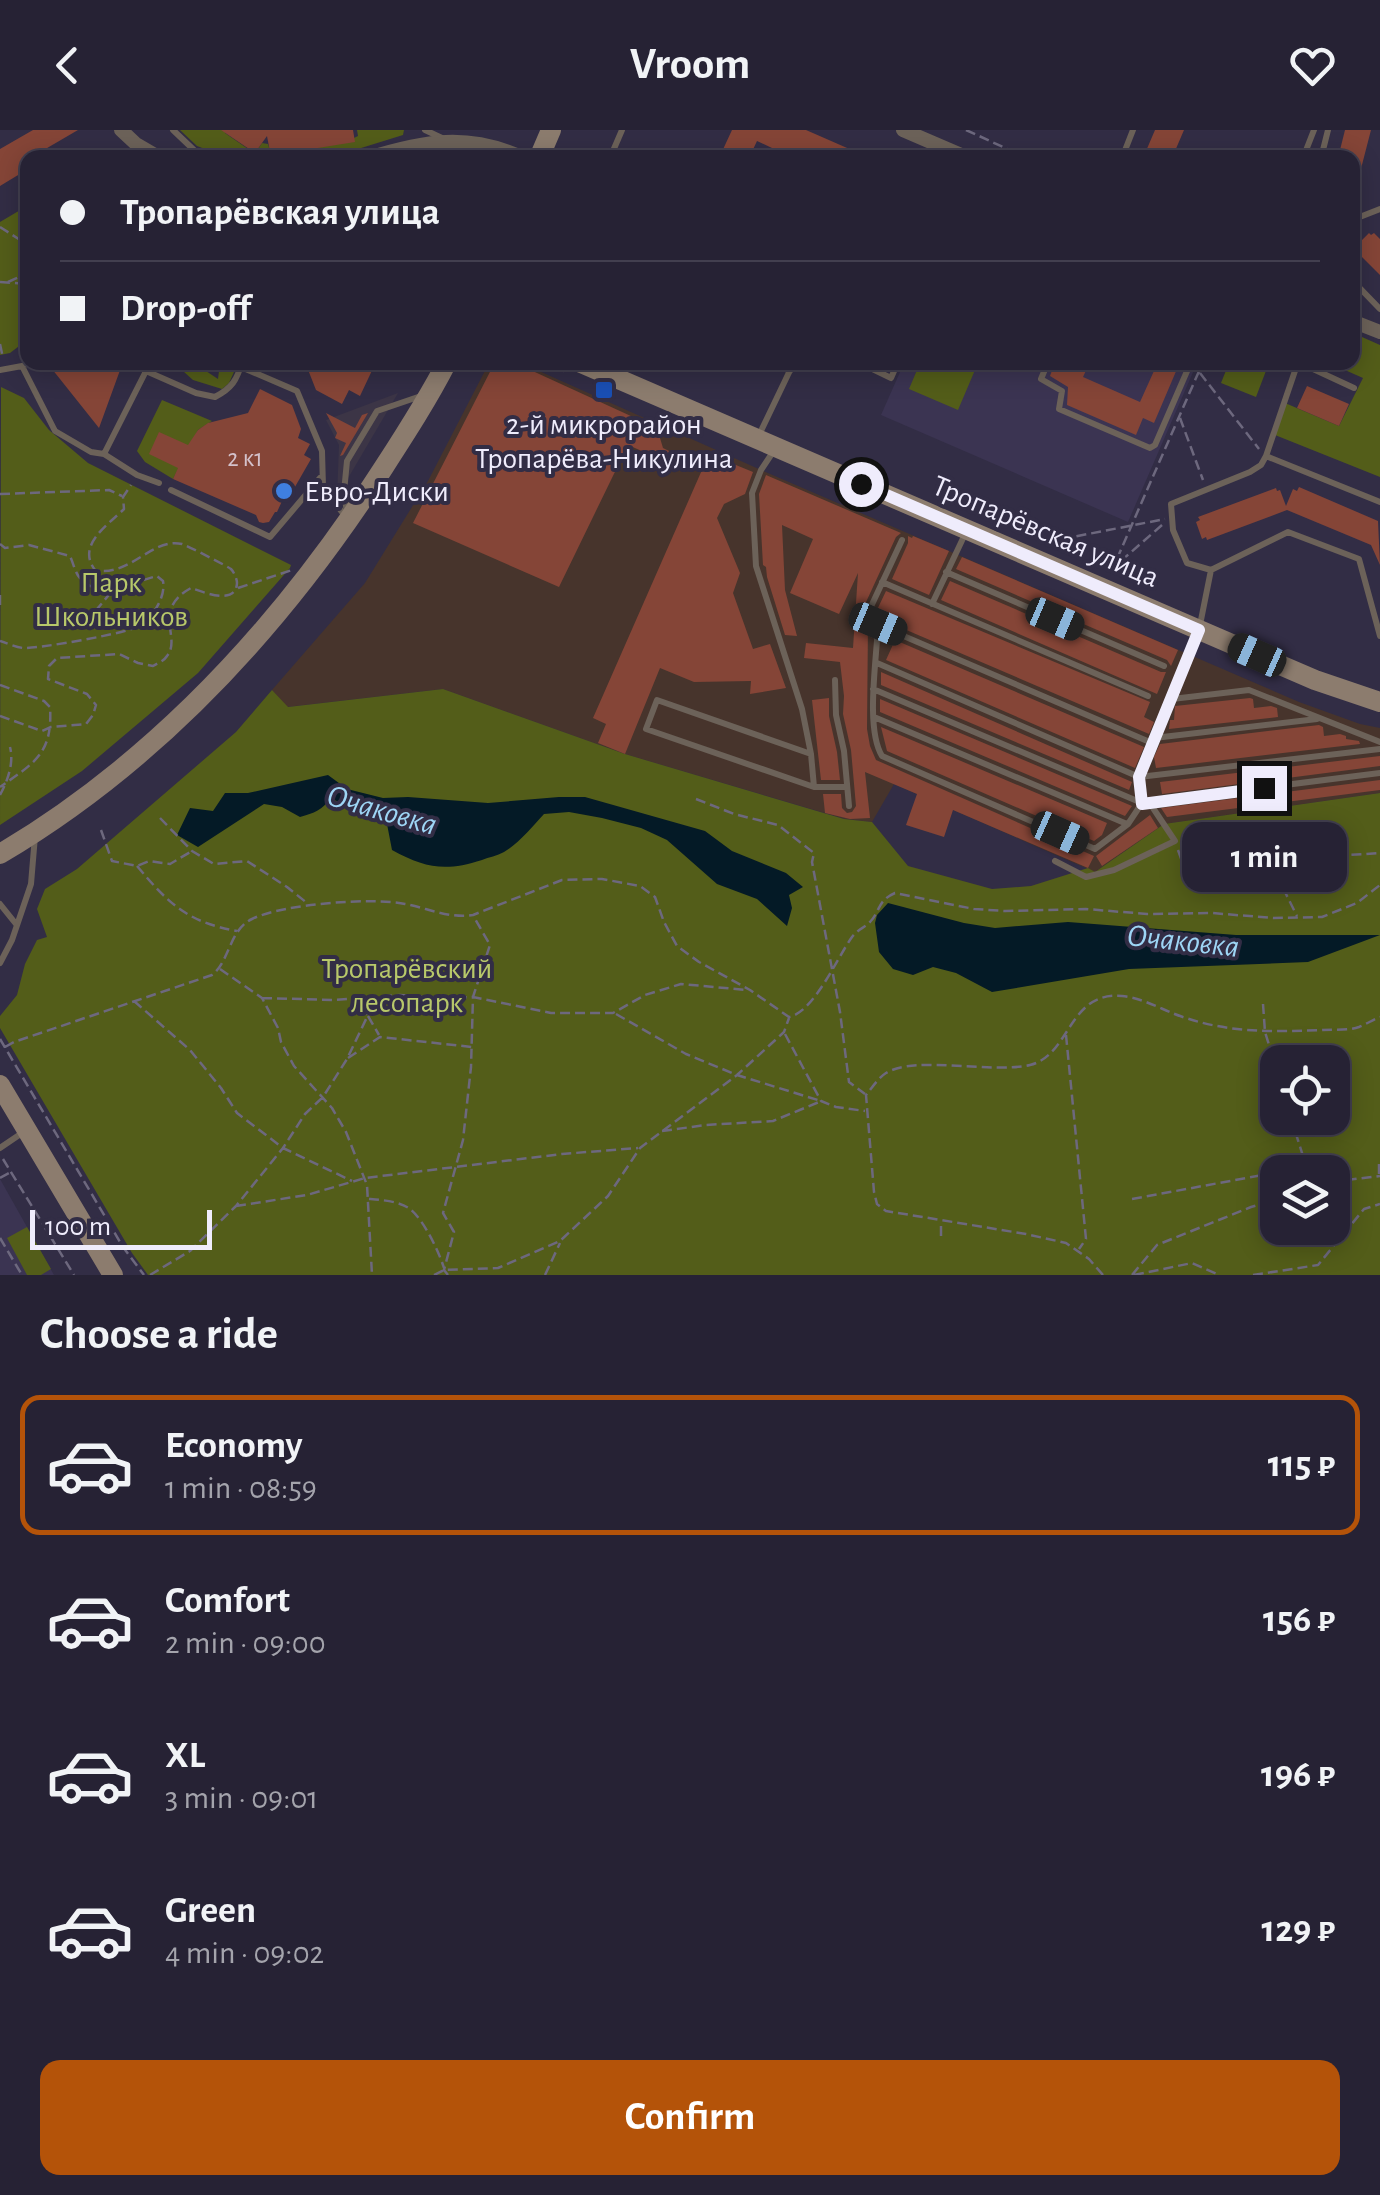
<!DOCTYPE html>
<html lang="en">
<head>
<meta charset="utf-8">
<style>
  body { margin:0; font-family:"Alegreya Sans",sans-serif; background:#322f40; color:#f1f3f6; height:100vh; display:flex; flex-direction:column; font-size:38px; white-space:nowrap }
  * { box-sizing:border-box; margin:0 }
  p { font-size:32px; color:#a4a4ac }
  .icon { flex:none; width:55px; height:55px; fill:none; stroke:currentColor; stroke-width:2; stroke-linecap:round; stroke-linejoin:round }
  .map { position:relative; height:1145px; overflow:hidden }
  .sheet { display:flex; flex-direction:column; background:#262234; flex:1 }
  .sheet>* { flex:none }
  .hud { position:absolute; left:20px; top:20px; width:1340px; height:220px; border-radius:20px; box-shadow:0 5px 25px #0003,0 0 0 2px #423f4f; display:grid; align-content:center; height:220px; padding:0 40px; background:#262234 }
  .fabs { position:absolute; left:1260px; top:915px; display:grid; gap:20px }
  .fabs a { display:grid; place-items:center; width:90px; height:90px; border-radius:20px; background:#262234; box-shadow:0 5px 25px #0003,0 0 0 2px #423f4f; font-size:50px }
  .scale { position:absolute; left:30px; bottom:25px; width:182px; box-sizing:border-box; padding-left:10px; border:5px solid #efecfc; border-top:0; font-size:28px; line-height:35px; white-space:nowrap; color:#efecfc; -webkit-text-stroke:8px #322d45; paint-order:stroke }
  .end { position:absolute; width:45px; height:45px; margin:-22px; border:12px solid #efecfc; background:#111; box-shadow:0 0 0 5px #111 }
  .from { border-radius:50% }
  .bubble { position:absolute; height:70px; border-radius:20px; background:#262234; box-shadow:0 5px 25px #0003,0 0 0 2px #423f4f; font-size:32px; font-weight:600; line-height:70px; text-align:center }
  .car { position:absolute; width:30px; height:60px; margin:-30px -15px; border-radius:12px; box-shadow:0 0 8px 2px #0007; background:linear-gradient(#222 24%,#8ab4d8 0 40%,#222 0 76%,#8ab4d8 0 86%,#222 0) }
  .hud b { display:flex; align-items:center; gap:35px; height:95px; font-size:38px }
  .hud b+b { border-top:2px solid #423f4f }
  .hud i { width:25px; height:25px; background:#f1f3f6 }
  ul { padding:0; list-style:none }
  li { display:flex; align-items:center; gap:30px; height:140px; margin:0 20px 15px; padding:0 20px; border:5px solid transparent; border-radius:20px }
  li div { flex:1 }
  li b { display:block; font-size:38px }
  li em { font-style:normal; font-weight:600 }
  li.selected { border-color:#b45309 }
  li>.icon { width:90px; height:90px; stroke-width:1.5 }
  h2 { padding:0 40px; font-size:45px; line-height:120px }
  .button { display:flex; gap:20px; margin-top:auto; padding:20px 40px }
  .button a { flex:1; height:115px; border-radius:20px; background:#b45309; color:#fff; font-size:40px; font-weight:600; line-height:115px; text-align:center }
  header { display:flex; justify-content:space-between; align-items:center; height:130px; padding:0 40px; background:#262234; font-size:45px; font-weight:600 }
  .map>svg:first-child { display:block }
</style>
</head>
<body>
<header><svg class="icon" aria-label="back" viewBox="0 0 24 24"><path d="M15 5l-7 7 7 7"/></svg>Vroom<svg class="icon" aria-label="heart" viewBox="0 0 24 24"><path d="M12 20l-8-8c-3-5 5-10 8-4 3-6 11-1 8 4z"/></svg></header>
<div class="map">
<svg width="1380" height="1145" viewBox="0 0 1380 1145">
  <rect width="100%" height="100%" fill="#322d45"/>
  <path fill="#3c3546" d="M398,263L337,367L339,315L326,290Z"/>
  <path fill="#47342c" d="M489,233H521L761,340L1299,572L1360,594L1380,598V663L1164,694L1095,742L894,654L872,692L845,689L625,624L443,559L287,577L272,560L365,453L428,351Z"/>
  <path fill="#3b3452" d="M904,233H1197L1128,392L881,285Z
    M0,1049L54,1145H0Z"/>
  <path fill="#535d19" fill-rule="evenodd" d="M180,0H227L225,3L251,21L254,18L258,19L262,13L268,14L270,21H273L274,25L354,8L358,6L357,0H404L403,5L329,28L226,27L197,16Z
    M27,76V210L10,223L0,225V92Z
    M1353,203L1380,215V347L1275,305L1285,273L1339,296L1363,248L1329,233L1352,232Z
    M174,233H194L218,249L220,233H238L229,253L222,259L193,250Z
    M920,233H978L958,280L909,259Z
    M1229,233H1269L1256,267L1221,253Z
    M1,257L24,268L49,300L88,333L291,435L290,438L198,543L82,641L0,695Z
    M162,270L212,291L198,300L173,349L145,332L137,321Z
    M443,559L625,624L844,689L872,692L908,736L992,759L1031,756L1088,738L1095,742L1164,694L1380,663V1145H148L132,1123L0,898V886L17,865L25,834L37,810L47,807L37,779L45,759L77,739L236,602L272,560L288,577ZM1278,932H1332V988H1278ZM1278,1042H1332V1098H1278Z
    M27,1097L51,1139L41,1145H27L7,1108Z"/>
  <path fill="#041a26" d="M328,645L347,659L383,668L408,667L488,673L559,667H585L705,701L732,721L786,743L803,757L789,765L792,778L787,796L757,769L717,754L667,710L641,698L602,688L569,682L544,684C532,697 519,713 504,722C497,726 489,727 482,730C445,742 425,738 392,720L387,694L330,668C323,680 314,683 300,687L282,677L264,674L198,717L177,705L190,678L213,681L225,663H248Z
    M888,773L964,793L995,798L1068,792L1236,805H1380L1308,832L1129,839L992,862L956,843L933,837L913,845L893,839L879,822L875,793L877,785Z"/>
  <path fill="#854537" d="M33,0H78L42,21L45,28H28V39L0,56V19Z
    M221,0H353L355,12L274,25L273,21L270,22L267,6L257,20L254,18L252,21Z
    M732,0H806L870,28H793L757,11L749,28H719Z
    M1155,0H1184L1172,28H1143Z
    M1345,0H1371L1356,58H1352V28H1338Z
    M1369,103L1371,105L1374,103L1380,109V145L1356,121L1359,118L1356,116Z
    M57,232H123L99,298L48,234Z
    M305,232H376L360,266L349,260L342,274L316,260Z
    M495,232H513L657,298L663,318L671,322L667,332L628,315L559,457L413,393Z
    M1055,232H1090L1083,247L1140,272L1158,232H1180L1154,293L1143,288L1136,305L1067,275L1068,257L1050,246Z
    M1307,256L1349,274L1339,296L1297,278Z
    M260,259L292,275L301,299L298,308L310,314L304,325L311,329L288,369H283L277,382H275L269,392L263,393L259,392L256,385L173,349L178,338L149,324L159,302L188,315L198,300L208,293L248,283Z
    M326,283L355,298L362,285L368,283L343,325L340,326L346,313L335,308L337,303Z
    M709,324L753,342L745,364L724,374L717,388L740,443L733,463L753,519L770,514L786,558L750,564L751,551L694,552L660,538L625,624L598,613L606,594L593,588Z
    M766,345L901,403L896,407L861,483L868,493L867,599L870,616L876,630L1094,726L1088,738L953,680L944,707L906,695L917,664L865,642L870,688L850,689L825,683L823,664H841L842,678L847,683L852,682L856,676L851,620L843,584L844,566L840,532L804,528L806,513L853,518L858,443L839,484L790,463L813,409L782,395L785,460L797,506L785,505L767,447L766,437L763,435L759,364Z
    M1299,357L1378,391L1380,435L1371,415L1287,380L1207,410L1206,407L1202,409L1196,392L1200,390L1198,387L1276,358L1277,361L1280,360L1286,376L1293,359L1297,361Z
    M908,406L912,408L913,406L949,421L929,465L892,449L908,413Z
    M962,427L1178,520L1171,536L1167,530L956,439Z
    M950,451L1161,542H1166L1157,564L941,470Z
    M886,461L1150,572L1144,587L1154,592L1149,604L883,490L876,482Z
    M895,510L1144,617L1135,638L886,530Z
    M881,542L1132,652L1129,660L881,555Z
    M829,568V586L837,622L840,650H821L812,570Z
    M1250,568L1253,569L1254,578L1271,576L1277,578L1278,587L1169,599L1170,590H1174L1175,576Z
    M880,569L1132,676L1125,686L880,582Z
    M1319,595L1323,597L1324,606L1340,604L1346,606V609L1359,611L1360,614L1156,638L1154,627L1160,614Z
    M881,597L1107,693L1102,705L1094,711L887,621Z
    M1380,626V636L1162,664L1160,652Z
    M1380,650V660L1167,687L1161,678Z
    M1150,685L1158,698L1102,736L1096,726Z"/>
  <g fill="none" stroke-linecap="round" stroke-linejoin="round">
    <path stroke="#6d687e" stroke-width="2.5" stroke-dasharray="10 5" stroke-linecap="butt" d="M966,0L1027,28
      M0,97L28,115
      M0,152L28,154
      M8,152L28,143
      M0,214L3,228
      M543,232L564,241
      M1200,243L1259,319
      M1180,288L1203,350
      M0,364L109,360L122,366
      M1162,395L1113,438L1203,232
      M1047,412L1165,389
      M0,414L5,418L29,415L70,426C73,432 75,443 80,448C100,471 133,452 157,446L163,451C166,467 153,487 139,496C129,503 37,519 23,518C15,517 7,513 0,511
      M238,458L292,440
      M0,465V479
      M67,480L93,484L112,461
      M0,555L44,571L50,577C53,624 34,633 0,657
      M0,586L42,601L51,597L86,594L93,585L96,575L87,564L48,549L49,536L57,528L119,524L138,533L153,536C158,533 164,531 167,526C182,508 151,480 191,458C203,462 236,476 237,453C237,449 234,442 231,439C227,436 188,416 182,414C152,407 129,448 95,440C76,415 108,395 124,379L123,367L131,355
      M0,665C8,650 14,633 10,617
      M696,669L734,684L778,695L814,723L812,732L840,882L849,952L865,964
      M160,688L192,721L214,734L247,731L287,757L307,773
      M101,700L112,731L137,736L149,731L170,734L192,721
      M1178,720L1185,740L1222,741L1285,762L1297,786
      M137,736C169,774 187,792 237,801
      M1271,756L1276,746L1334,726L1380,723
      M220,839L262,868L278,898L281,912L294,936L332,978L346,1002L367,1055L372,1145
      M262,868L334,870L400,865L444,868L473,867L551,883H613L645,865L681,854L747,860
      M134,871L190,920L221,958L237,983L283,1018L352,1051
      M1263,874L1265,902L1278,944
      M616,884L686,924L737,945L821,971
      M368,886L379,905
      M785,904L821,971L836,977L865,981
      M1066,905L1086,1109L1079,1119
      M0,909L123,1117L144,1145
      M5,917L14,912L212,845C230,831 229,800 252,789C282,774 372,767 405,774C427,778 450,789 473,785L562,750L602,749L640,756L655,767L664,792L677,816L699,832L750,860L789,887C814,882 837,828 852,807C857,800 864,798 870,792C881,780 877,771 895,763L974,779L1005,781L1086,779L1147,784L1212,783L1273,788L1322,787L1357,773L1380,755
      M348,928L380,907L472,917
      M1291,988L1308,1042
      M662,1001L706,995L773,991L819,972
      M3,1029L74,1145
      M1379,1034V1045
      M0,1048L11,1042
      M1332,1053L1346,1050L1380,1046
      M369,1069C382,1070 399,1071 410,1079C424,1090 439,1122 444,1138
      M1132,1069L1306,1037
      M236,1076L307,1065L365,1048L562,1024L638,1018
      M941,1106V1091
      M0,1108L22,1145
      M150,1145L190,1121L236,1076L283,1018L305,984L323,967L347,929L368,885L361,869
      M434,1145L444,1140L498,1138L560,1111L608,1066L640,1018L737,945L784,902L789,888
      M448,1145L444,1140L454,1102L443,1083L463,1010L471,937L473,867L490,815L474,787
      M545,1145L560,1113
      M1103,1145L1089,1129L1066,1113L1026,1104L886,1081L877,1074L874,1062L866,965C872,958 878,948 886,943C915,925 992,944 1030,935C1071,925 1068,861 1122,866C1147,869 1163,881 1186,888C1231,903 1275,902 1322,900C1334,899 1348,901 1359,897C1366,894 1373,890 1380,887
      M1132,1145L1157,1115L1251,1077L1278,1069
      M1134,1145L1192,1133L1219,1145
      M1253,1145L1318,1135L1364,1079L1380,1074"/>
    <path stroke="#6c6259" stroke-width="6" d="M173,0L195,21L210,28
      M425,0L442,8
      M610,28L622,0
      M1122,28L1133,0
      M1303,28L1314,0
      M1321,28L1328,0
      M1352,90L1380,79
      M1352,150L1380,179
      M145,232L146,241L104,324L137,345L159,353
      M771,232L790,241
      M858,232L891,248L898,232
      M1048,232L1041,249L1062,261L1059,279L1150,318L1155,315L1191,232
      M22,236L32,232
      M241,237L297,261L322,321L323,357L345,386
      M0,240L22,236L55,301L91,322L104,324
      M146,241L196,263L215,267C232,258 237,250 242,232
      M760,303L794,232
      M773,322L761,340L752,363L756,436L802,579L811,624L814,657H846
      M1266,326L1298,232L1354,258
      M171,360L270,407L320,348
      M347,383L344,362L347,331L377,281L421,266
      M902,410L868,483L878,494C877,528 865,598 882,626L1095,719L1128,694L1142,673L1139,647L1199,500L1211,440L1288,402L1359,429L1380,506
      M1211,440L1187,433L1173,400L1171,374L1250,342L1261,335L1266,326L1380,372
      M946,442L1164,536
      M882,452L1148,566
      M932,474L966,402
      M878,495L1152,613
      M877,533L1139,647L1380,619
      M835,550L836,585L844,621L849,676
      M873,559L1142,673L1380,643
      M1172,569L1249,560L1380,612
      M874,587L1127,694
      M1154,608L1317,589
      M811,624L657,570L646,599L814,657
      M1055,731L1086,747L1114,740L1175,711L1149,672
      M0,774L16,794
      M0,833L12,810L31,754L35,706
      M0,1018L25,1001"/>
    <path stroke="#6c6259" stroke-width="14" d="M121,0L136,14L160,28
      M903,0L968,28
      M368,28C423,11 468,2 523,28
      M1352,191L1380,202"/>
    <path stroke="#8c7c6e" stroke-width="20" d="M539,28L551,0
      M579,232L1315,550L1380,572
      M0,724C159,630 285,491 384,337C406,303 428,269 447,232
      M0,955L113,1145"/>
  </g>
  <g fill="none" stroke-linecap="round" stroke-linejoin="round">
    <path stroke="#efecfc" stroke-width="12" d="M861,354L1199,500L1139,647L1142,674L1264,658"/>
  </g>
  <rect fill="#1a4fb4" stroke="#322d45" stroke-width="4" x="594" y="250" width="20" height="20" rx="5"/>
  <circle fill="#3f7fe0" stroke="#322d45" stroke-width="4" cx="284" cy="361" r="10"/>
  <g text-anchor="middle" stroke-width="8" stroke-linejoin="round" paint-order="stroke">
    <g font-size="25" fill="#d4c2cb">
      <text x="245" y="336">2 к1</text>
    </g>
    <g font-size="30" fill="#efecfc" stroke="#322d45">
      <text x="604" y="304">2-й микрорайон<tspan x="604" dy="34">Тропарёва-Никулина</tspan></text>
      <text x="304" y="371" text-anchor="start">Евро-Диски</text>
    </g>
    <g font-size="30" fill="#efecfc" stroke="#322d45">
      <text transform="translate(1046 401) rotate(23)" y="10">Тропарёвская улица</text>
    </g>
    <g font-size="30" fill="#b8c86a" stroke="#322d45">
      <text x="111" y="462">Парк<tspan x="111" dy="34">Школьников</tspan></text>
      <text x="407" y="848">Тропарёвский<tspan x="407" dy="34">лесопарк</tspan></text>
    </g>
    <g font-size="32" font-style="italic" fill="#9ed5f5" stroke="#322d45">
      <text transform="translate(382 679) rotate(16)" y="11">Очаковка</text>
      <text transform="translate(1183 810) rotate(6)" y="11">Очаковка</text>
    </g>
  </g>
</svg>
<div class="fabs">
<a><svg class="icon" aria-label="locate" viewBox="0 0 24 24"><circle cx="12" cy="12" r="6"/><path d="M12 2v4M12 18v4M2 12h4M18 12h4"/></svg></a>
<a><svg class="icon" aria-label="layers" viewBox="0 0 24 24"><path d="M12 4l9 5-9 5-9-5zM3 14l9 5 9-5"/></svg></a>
</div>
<div class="scale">100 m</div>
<i class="end from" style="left:861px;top:354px"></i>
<i class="end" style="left:1264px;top:658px"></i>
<div class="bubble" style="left:1182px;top:692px;width:165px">1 min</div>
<i class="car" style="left:1055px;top:489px;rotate:113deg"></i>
<i class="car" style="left:878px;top:494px;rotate:113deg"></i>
<i class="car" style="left:1257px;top:525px;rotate:294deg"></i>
<i class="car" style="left:1060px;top:703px;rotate:114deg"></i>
<div class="hud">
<b><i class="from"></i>Тропарёвская улица</b>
<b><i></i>Drop-off</b>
</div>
</div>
<section class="sheet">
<h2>Choose a ride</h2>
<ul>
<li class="selected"><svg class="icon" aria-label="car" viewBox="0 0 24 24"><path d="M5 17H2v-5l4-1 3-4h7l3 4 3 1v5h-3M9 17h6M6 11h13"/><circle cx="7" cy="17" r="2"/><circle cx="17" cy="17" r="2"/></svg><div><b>Economy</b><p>1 min · 08:59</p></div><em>115 ₽</em></li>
<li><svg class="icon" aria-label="car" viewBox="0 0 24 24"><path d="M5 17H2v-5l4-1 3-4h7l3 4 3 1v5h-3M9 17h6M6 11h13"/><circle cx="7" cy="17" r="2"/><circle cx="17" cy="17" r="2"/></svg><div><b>Comfort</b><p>2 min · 09:00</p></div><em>156 ₽</em></li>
<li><svg class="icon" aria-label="car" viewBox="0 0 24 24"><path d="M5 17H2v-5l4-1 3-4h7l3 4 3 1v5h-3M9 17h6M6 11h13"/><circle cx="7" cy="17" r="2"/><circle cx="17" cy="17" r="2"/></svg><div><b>XL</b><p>3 min · 09:01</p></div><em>196 ₽</em></li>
<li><svg class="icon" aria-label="car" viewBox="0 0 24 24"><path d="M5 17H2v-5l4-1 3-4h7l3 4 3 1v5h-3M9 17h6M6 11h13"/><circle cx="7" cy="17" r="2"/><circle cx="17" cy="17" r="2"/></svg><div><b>Green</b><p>4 min · 09:02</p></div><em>129 ₽</em></li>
</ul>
<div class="button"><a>Confirm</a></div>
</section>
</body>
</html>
